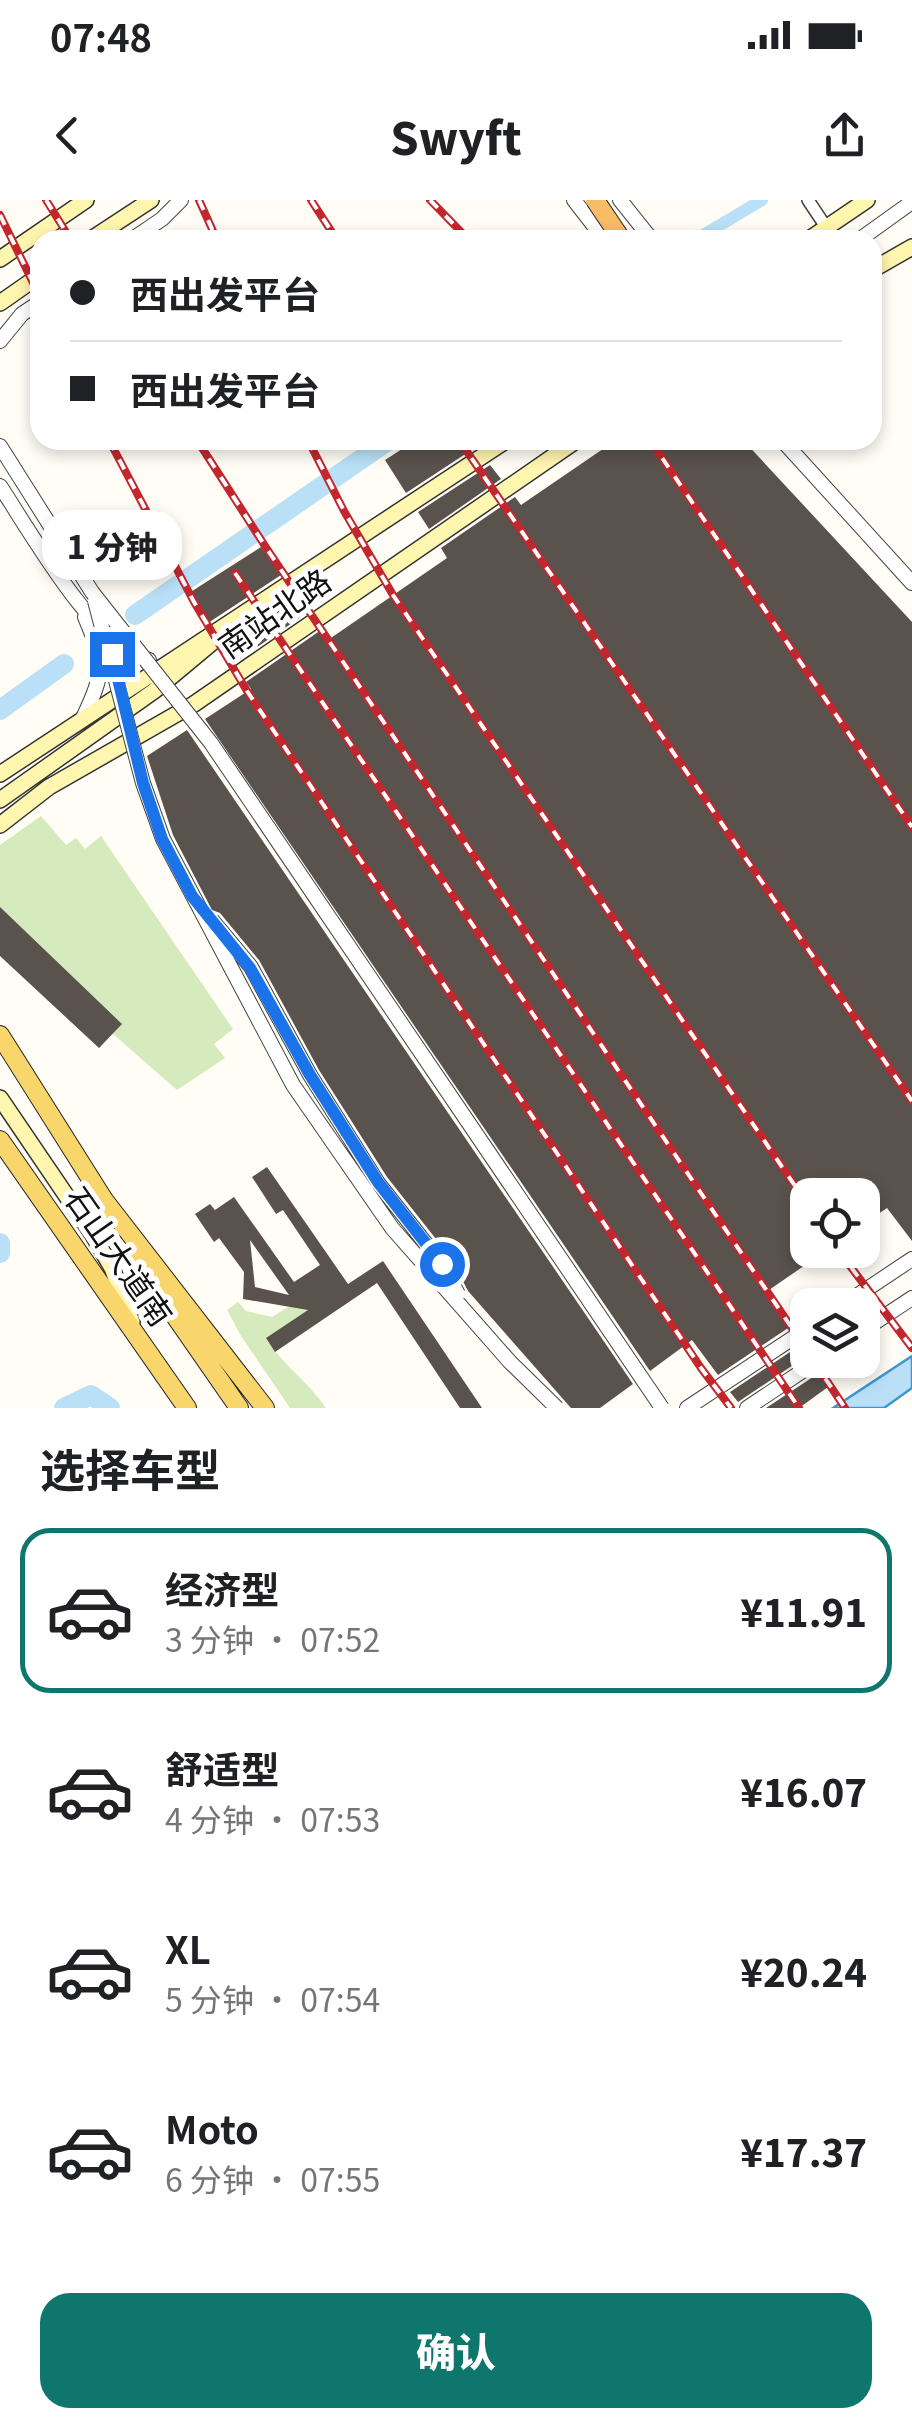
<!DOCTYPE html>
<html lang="zh">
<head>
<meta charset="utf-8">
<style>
  body { margin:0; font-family:Georgia,"Noto Sans SC",serif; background:#f2f2f2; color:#202124; height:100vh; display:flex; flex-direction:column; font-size:38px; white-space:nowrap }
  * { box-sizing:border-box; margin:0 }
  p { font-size:32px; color:#757577 }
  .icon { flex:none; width:55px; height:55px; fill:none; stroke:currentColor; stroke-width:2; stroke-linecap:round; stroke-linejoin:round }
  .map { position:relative; height:1208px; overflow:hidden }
  .drawer { display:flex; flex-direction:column; background:#fff; flex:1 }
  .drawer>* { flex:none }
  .top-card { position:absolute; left:30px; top:30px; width:852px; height:220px; border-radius:30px; box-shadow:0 5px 15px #0003; display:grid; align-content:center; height:220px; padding:0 40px; background:#fff }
  .controls { position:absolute; left:790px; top:978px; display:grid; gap:20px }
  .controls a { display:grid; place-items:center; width:90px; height:90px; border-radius:20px; background:#fff; box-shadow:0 5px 15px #0003; font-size:50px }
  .end { position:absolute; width:45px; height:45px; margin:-22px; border:12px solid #1a73e8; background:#fff; box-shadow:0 0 0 5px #fff }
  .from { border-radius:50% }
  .bubble { position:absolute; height:70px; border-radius:30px; background:#fff; box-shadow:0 5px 15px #0003; font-size:32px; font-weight:800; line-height:70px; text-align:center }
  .top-card b { display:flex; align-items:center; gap:35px; height:95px; font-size:38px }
  .top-card b+b { border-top:2px solid #e0e0e0 }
  .top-card i { width:25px; height:25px; background:#202124 }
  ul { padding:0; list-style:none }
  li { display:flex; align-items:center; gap:30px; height:165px; margin:0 20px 15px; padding:0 20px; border:5px solid transparent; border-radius:30px }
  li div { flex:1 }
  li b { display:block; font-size:38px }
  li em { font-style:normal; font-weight:800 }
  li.current { border-color:#0f766e }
  li>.icon { width:90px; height:90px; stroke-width:1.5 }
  h2 { padding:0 40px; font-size:45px; line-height:120px }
  .primary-button { display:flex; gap:20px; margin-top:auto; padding:20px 40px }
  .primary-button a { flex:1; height:115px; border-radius:30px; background:#0f766e; color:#fff; font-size:40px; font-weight:800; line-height:115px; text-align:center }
  .status { display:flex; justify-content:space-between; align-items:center; height:70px; padding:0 50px; background:#fff; direction:ltr }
  .status svg { height:28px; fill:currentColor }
  header { display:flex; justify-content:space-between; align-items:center; height:130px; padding:0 40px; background:#fff; font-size:45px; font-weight:800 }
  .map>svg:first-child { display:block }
</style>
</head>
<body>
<div class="status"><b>07:48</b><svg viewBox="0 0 49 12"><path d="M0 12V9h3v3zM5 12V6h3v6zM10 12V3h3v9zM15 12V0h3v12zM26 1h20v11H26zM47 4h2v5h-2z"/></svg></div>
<header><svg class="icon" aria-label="back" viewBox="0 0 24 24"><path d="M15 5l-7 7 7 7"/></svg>Swyft<svg class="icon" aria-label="share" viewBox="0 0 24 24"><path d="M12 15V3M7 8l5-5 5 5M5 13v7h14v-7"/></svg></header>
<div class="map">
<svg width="912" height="1208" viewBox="0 0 912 1208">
  <rect width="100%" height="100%" fill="#fffdf5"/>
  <path fill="#d5ebbd" d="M41,616L66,645L76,638L85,649L101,636L233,829L214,844L225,858L177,890L0,735V645Z
    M318,1088L325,1099L267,1140C283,1165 309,1182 326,1208H290L241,1136L227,1110L238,1102L246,1111L272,1117Z"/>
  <path fill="#b9e0f7" stroke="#3f96cf" stroke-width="2.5" d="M912,1156V1188L884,1208H833Z"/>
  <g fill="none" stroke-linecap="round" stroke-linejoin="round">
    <path stroke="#b9e0f7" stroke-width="12" d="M695,40L762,0"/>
    <path stroke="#b9e0f7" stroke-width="20" d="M135,415L389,240
      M0,510L64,464
      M0,1043V1053
      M64,1208L91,1195L110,1208"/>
  </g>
  <path fill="#5a524d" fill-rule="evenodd" d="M416,240H471L476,247L406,293L385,260Z
    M616,240H743L912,422V1041L887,1008L862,1025V995H808V1050H827L769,1090L791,1126L718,1175L692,1140L650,1171L205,519L251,489L246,482L321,430L328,440L447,358L441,348L515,297L521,305Z
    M490,265L501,279L429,329L418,312Z
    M261,347L281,375L208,423L189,393Z
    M294,394L308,412L234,463L224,447L225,439Z
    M187,530L633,1184L600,1208H571L468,1091L451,1058L387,977L319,870L259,760L220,713L212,710L173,635L147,556Z
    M0,707L122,824L99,848L0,756Z
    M267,967L348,1084L383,1061L482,1208H460L377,1083L275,1152L266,1138L308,1110L243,1099L244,1072L219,1038L214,1042L195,1014L210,1004L215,1010L234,997L294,1082L320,1065L283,1010L276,1014L252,977ZM250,1040L289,1095L255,1087Z
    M802,1144L808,1155L738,1202L730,1192Z
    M819,1173L828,1187L799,1208H766Z"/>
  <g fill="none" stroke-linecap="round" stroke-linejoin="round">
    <defs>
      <path id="minor" d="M808,0L826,27"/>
      <path id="tertiary" d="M574,0L605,40
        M620,0L652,40
        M131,40L162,19L181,0
        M859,40L912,2
        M0,141L22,114L40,102
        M782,240L912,383
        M0,246L92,392
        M0,286C30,331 97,451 149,460
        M83,518C105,471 105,464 85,417
        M843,1105L912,1059
        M862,1131L912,1098
        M687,1208L808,1128
        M747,1208L819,1160"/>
      <path id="secondary" d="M90,40L151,0
        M808,40L867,0
        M0,59L86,0
        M872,70L912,47
        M0,103L40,75
        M0,574L507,240
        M0,600L154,491L214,441
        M0,625L49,587L194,504L577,240
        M0,898L93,1035L112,1068L132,1122"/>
      <path id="primary" d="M0,835L104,1000L265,1208
        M0,940L187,1208
        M132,1054L239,1208"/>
    </defs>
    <use href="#minor" stroke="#444" stroke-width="14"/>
    <use href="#tertiary" stroke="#444" stroke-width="16"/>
    <use href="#secondary" stroke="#333" stroke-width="18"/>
    <use href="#primary" stroke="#222" stroke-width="20"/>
    <use href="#minor" stroke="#fff" stroke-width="11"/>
    <use href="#tertiary" stroke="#fff" stroke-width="14"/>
    <use href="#secondary" stroke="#fff6b0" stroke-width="15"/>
    <use href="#primary" stroke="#f9d66b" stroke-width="18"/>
    <defs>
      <path id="rail" d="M46,0L71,40
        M199,0L217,40
        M311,0L337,40
        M430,0L469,40
        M0,15L40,97
        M109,240L194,402L247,491L701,1168L731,1208
        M197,240L265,346L808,1152
        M308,240L344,311L393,395L808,1005
        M459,240L912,901
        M650,240L912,627
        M235,373L799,1208
        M838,1050L912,1148
        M813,1160L845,1208"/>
    </defs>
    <use href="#rail" stroke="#c4262e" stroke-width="8"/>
    <use href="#rail" stroke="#fff" stroke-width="4" stroke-dasharray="11" stroke-linecap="butt"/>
    <defs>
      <path id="tertiary-bridge" d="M92,392L211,543L662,1208
        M95,401L143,583L163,639L293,885L392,1028L510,1162L557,1208
        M212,720L251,767L310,875L378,983L442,1064L458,1094"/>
      <path id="trunk-bridge" d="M595,0L622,40"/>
    </defs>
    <use href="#tertiary-bridge" stroke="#444" stroke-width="16" stroke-linecap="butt"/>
    <use href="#trunk-bridge" stroke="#222" stroke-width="20" stroke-linecap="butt"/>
    <use href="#tertiary-bridge" stroke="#fff" stroke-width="14"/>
    <use href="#trunk-bridge" stroke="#f7bc64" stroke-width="18"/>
  </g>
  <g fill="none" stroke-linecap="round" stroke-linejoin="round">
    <path stroke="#1a73e8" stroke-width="12" d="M112,454L143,583L162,639L192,696L250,768L310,875L378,982L442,1064"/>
  </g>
  <g text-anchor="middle" stroke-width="10" stroke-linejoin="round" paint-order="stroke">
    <g font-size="32" fill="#111" stroke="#fff">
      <text transform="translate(275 414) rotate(-35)" y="11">南站北路</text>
      <text transform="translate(118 1057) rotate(55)" y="11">石山大道南</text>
    </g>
  </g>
</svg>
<div class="controls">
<a><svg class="icon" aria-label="locate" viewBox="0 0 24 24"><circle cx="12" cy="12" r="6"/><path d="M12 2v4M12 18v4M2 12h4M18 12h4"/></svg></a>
<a><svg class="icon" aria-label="layers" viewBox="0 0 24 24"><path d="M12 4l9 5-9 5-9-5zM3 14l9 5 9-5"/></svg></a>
</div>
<i class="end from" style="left:442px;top:1064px"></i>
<i class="end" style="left:112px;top:454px"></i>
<div class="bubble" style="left:42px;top:310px;width:140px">1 分钟</div>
<div class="top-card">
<b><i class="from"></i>西出发平台</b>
<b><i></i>西出发平台</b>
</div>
</div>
<section class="drawer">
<h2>选择车型</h2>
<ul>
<li class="current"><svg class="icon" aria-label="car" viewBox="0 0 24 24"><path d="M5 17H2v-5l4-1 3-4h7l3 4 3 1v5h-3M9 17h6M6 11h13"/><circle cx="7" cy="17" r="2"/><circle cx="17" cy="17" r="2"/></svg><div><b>经济型</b><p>3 分钟 · 07:52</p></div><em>¥11.91</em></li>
<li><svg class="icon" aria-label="car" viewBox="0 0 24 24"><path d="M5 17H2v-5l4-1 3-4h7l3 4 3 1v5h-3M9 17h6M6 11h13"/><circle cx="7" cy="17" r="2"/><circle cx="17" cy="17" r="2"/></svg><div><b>舒适型</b><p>4 分钟 · 07:53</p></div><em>¥16.07</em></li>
<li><svg class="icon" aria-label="car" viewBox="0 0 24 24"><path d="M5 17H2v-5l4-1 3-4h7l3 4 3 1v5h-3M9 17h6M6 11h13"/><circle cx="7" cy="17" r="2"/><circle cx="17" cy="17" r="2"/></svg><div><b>XL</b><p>5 分钟 · 07:54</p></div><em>¥20.24</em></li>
<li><svg class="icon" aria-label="car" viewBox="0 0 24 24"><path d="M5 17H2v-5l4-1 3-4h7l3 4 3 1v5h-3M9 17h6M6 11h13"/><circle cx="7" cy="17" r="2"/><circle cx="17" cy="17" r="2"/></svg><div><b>Moto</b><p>6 分钟 · 07:55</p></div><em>¥17.37</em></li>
</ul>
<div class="primary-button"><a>确认</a></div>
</section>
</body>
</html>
